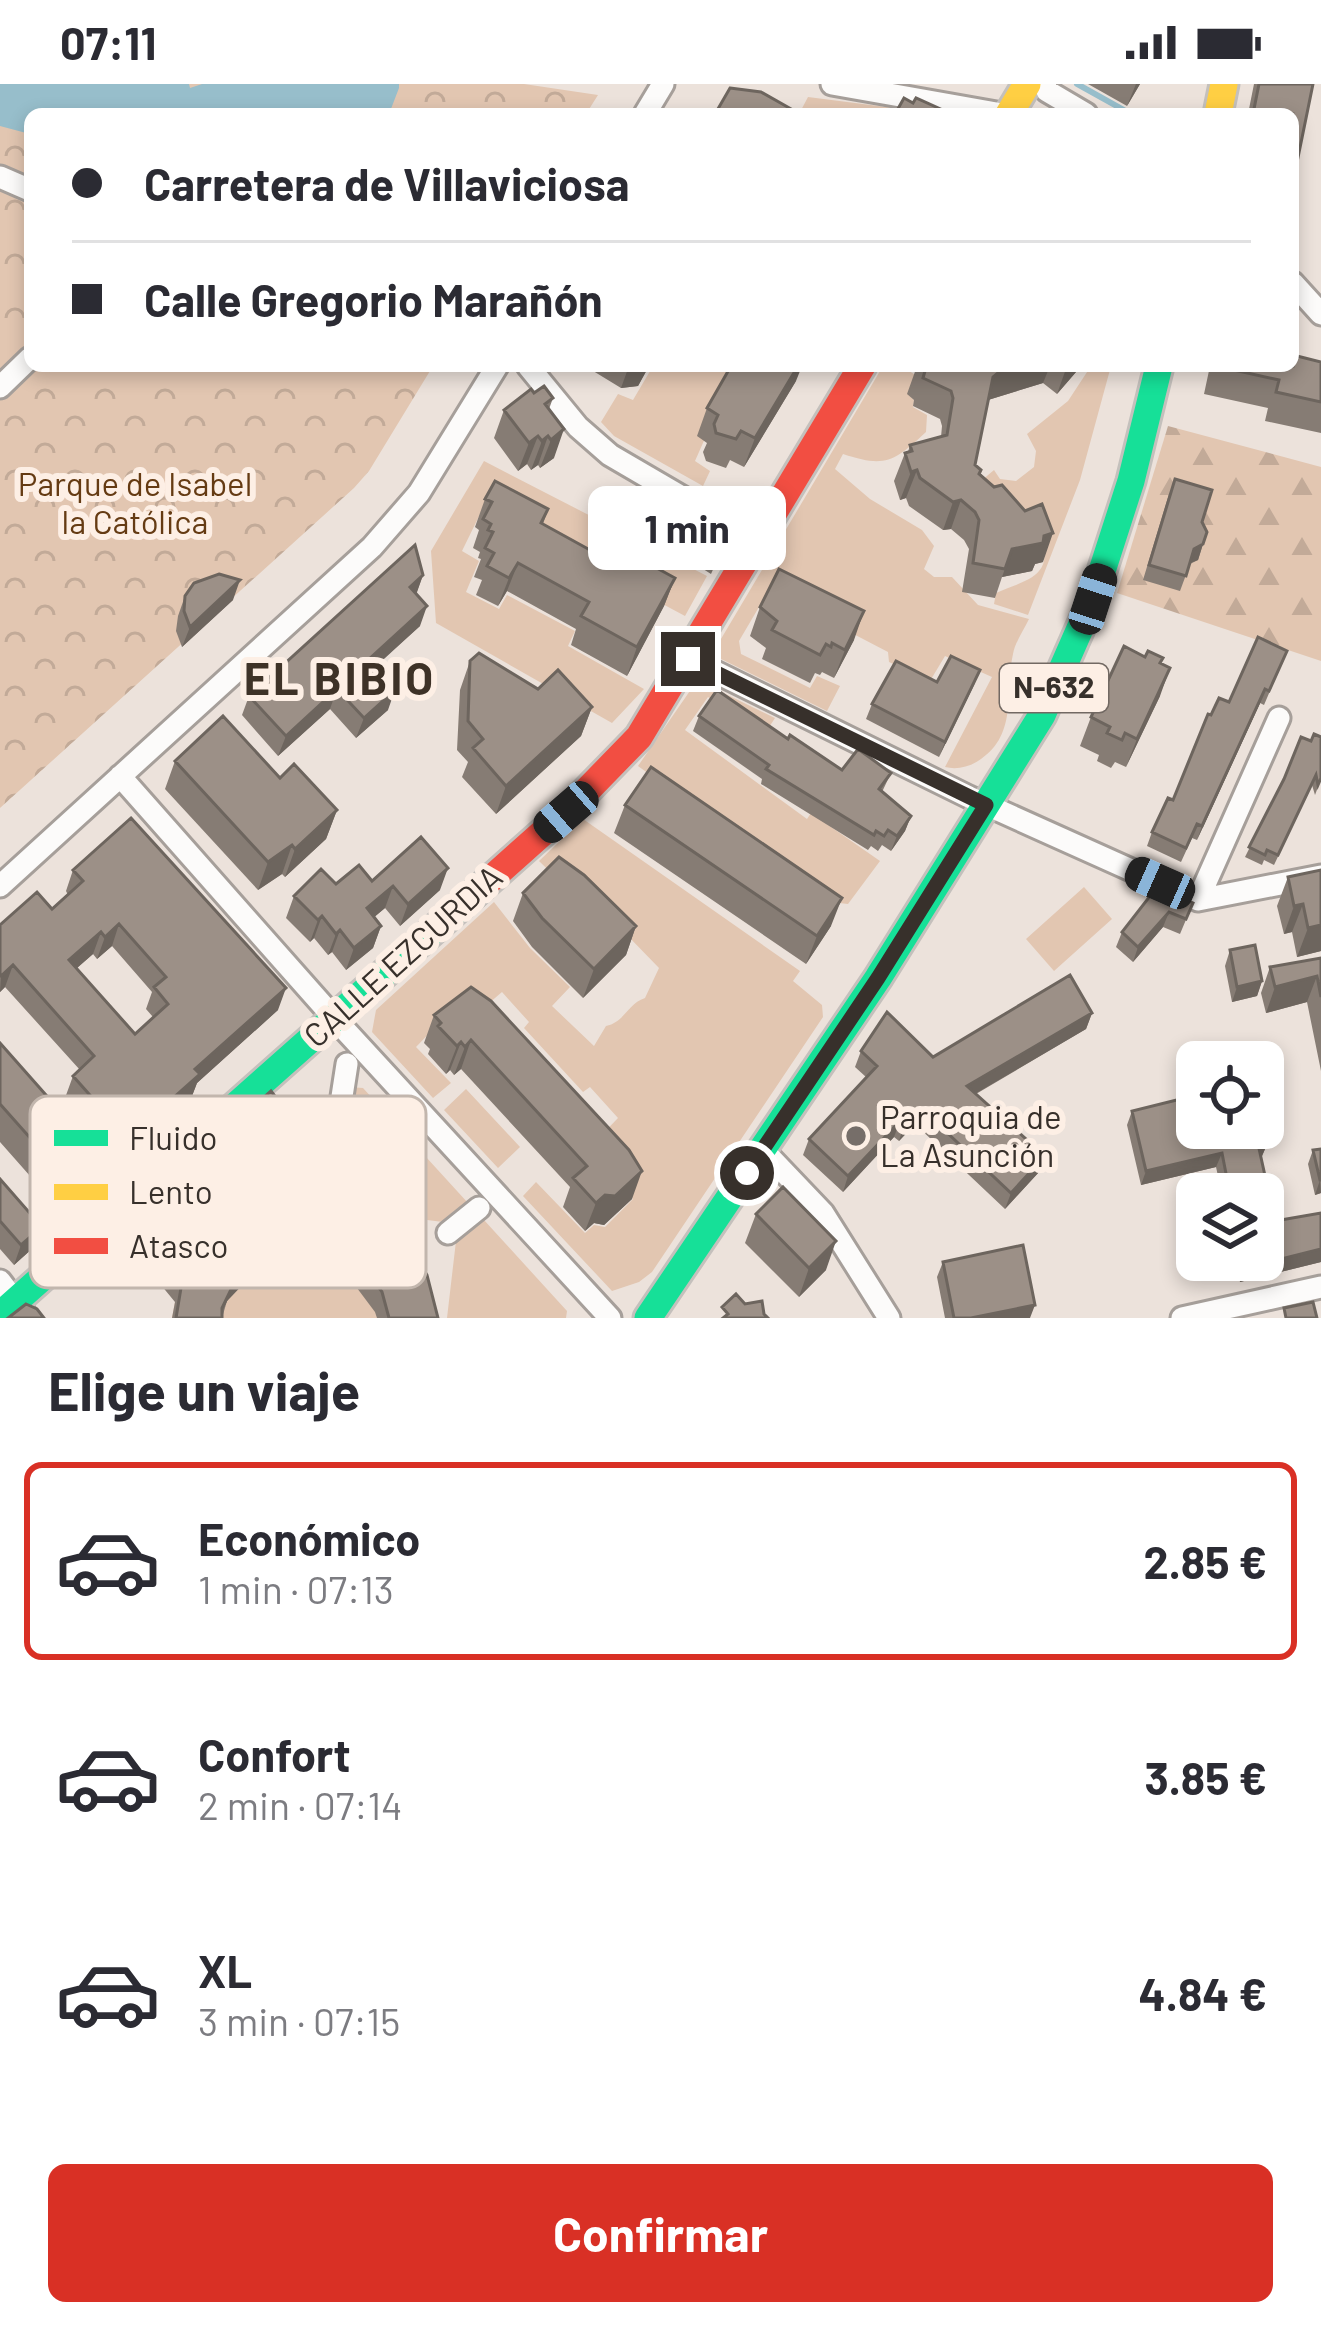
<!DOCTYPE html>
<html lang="es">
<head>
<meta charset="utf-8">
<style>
  body { margin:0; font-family:Barlow,sans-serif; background:#f7f7f7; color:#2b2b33; height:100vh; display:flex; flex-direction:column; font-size:45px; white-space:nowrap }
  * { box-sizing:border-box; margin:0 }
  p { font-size:39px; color:#7c7c81 }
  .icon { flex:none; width:66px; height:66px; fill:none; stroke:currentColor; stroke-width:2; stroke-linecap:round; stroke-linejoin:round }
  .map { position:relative; height:1234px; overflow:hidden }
  .details { display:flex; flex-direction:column; background:#fff; flex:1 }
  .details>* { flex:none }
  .guide { position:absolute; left:24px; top:24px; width:1275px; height:264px; border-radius:18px; box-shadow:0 6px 18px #0003; display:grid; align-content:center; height:264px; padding:0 48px; background:#fff }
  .buttons { position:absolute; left:1176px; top:957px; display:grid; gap:24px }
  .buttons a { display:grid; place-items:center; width:108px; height:108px; border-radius:18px; background:#fff; box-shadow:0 6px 18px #0003; font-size:60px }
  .end { position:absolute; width:54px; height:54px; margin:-27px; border:15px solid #37302b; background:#fff; box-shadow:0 0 0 6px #fff }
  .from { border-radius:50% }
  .bubble { position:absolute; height:84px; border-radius:18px; background:#fff; box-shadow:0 6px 18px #0003; font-size:39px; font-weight:700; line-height:84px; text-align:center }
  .car { position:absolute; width:36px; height:72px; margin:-36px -18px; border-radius:15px; box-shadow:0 0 9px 3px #0007; background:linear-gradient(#222 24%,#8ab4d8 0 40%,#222 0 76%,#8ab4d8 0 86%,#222 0) }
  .guide b { display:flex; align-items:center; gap:42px; height:114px; font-size:45px }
  .guide b+b { border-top:3px solid #e1e1e2 }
  .guide i { width:30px; height:30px; background:#2b2b33 }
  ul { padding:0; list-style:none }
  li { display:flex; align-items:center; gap:36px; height:198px; margin:0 24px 18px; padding:0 24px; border:6px solid transparent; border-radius:18px }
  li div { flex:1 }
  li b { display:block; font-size:45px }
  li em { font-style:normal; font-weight:700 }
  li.current { border-color:#d93025 }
  li>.icon { width:108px; height:108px; stroke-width:1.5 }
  h2 { padding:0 48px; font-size:54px; line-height:144px }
  .action { display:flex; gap:24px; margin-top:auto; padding:24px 48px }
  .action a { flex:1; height:138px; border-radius:18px; background:#d93025; color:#fff; font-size:48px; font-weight:700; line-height:138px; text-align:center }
  .status { display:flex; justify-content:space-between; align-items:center; height:84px; padding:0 60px; background:#fff; direction:ltr }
  .status svg { height:33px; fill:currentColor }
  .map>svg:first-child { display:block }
</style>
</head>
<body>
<div class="status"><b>07:11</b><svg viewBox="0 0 49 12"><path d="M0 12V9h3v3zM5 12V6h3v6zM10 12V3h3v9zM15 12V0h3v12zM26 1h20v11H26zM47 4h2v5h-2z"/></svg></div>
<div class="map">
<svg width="1321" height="1234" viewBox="0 0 1321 1234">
  <defs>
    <pattern id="forest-firs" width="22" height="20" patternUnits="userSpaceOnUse" patternTransform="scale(3)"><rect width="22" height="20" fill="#e2c6b1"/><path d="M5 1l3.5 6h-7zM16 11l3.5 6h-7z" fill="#c2aa98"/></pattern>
    <pattern id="park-crowns" width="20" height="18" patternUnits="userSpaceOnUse" patternTransform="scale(3)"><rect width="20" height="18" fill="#e2c6b1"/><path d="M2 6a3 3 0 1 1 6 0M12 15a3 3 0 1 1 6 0" fill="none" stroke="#c2aa98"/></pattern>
  </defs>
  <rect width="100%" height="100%" fill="#ece2db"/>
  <path fill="#e2c6b1" d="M808,13L941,30H799Z
    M653,282H737L695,377L710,387L703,402L614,352L601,338L618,310L633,316Z
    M883,282H902L921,295L908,310L914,316L913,323L927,331L926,348C894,378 885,384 843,370L835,385L870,415L922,446L934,462L924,485L934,493H952L978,521L1029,535C1024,546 1015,558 1013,570C1005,606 1018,650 981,675C970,683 957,686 945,683L992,593L945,572L930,597L889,578L888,568L769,506L739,557L741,570L810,604L817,592L840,602L827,627L717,573L715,565Z
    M1091,282H1111L1080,396L1028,531L994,520L996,509C1008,503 1030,498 1039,487C1063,458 999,414 981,397L994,386L1000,395L1016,397L1034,383L1036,367L1027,350L1068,317Z
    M484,377L707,492L685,532L483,424L462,467L479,477L466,508L499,525L507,511L575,547L568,562L644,605L612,639L436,539L431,467Z
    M701,598L775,634L764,651L708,613L685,646L807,735L811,729L880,777L848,820L839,819L803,788L684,706L678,711L638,682L694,601Z
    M583,735L800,887L793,897L822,921L823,933L652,1188L639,1198L612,1207L523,1112L536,1098L585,1149L594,1141L605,1143L633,1115L593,1060L618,1034L590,1003L583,1008L524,944L529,938L502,908L481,926L443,935L416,963L451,999L433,1014L372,948L376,926L494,818L530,864L570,903L552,922L594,962L606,942C625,938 627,920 645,914L659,884L625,849L619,855L539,777Z
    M1084,803L1112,835L1054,887L1026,855Z
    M349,1003L363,1004L468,1119L443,1138L333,1124Z
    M466,1005L520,1063L498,1084L444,1026Z
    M484,1136L567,1227L566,1234H447L456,1157Z
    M255,1140L426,1234H172L175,1218Z"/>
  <path fill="url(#forest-firs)" d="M1168,342L1321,383V577L1117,509Z"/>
  <path fill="url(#park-crowns)" d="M0,0H524L598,11L586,30H30V282H433L369,387L354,404L0,724Z"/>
  <path fill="#97becb" d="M0,0H189L190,4L202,0H399V4L389,30H30V50L0,42Z"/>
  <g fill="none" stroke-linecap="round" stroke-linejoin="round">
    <path stroke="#97becb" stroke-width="6" d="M1077,0L1131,30"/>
    <defs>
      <path id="street" d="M832,0L1002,30
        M1045,0L1047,7L1086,30
        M645,30L663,0
        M0,93L30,106
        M1293,199L1321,230
        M528,282L578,343L610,371L759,458
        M0,303L30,274
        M689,575L969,713L1198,816
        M120,692L334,934L610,1234
        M0,802L372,463L419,409L497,282
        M1198,816L1279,634
        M1198,816L1321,792
        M763,1066L823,1129L889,1234
        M324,1129L347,980
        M448,1149L479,1124
        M0,1197L28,1234
        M1182,1234L1321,1203"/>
      <path id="fast" d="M0,1231L474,810
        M648,1234L878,894L1042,631L1093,515L1131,397L1159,282"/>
      <path id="slow" d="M1009,30L1027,0
        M1218,30L1224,0"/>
      <path id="jam" d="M474,810L566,728L639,653L862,282"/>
    </defs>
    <use href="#street" stroke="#a69f9a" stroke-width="27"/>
    <use href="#fast" stroke="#c4c0bc" stroke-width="33"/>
    <use href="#slow" stroke="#c4c0bc" stroke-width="33"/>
    <use href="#jam" stroke="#c4c0bc" stroke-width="33"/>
    <use href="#street" stroke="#fcfbfa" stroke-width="21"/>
    <use href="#fast" stroke="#16e098" stroke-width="27"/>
    <use href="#slow" stroke="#ffcf43" stroke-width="27"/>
    <use href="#jam" stroke="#f24e42" stroke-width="27"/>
  </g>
  <path fill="#867c74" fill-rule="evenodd" d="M1088,0H1140L1127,22Z
    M1254,0H1313L1293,30H1248Z
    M1321,278V349L1265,337L1268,324L1204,310L1210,282H1293Z
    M585,282H649L638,302L621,304Z
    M917,282H1078L1076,288L1057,310L1043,299L988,316L975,381L1043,478L1035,480L1032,487L1002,493L995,514L962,508L969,465L964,456L951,445L943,446L909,422L906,414L900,416L894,397L905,369L908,368L910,361L941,353L942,342L940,335L913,322L914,316L907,310Z
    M796,297L744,383L730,376L726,384L706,377L703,368L707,359L697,352L707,324Z
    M534,309L553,314L549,325L554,374L540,384L538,381L531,386L527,380L518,387L494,354L504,326Z
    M1169,410L1202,438L1203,460L1198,476L1190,480L1180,507L1143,496Z
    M485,415L548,425L543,440L610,477L675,494L664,522L627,592L571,561L576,545L507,507L498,522L476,511L482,496L474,493L481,475L478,474L480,468L473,464L479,446L475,443Z
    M651,435L723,442L724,461L711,490L700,483L698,486L654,459L655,456L645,450Z
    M423,491L416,510L420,542L374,583L388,626L356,654L330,625L278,672L242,631L249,612Z
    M185,512L233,516L182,563L176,547L178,532Z
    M760,523L854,556L834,594L822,588L820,591L815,589L810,599L762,575L766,564L750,552Z
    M1287,567L1264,621L1260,619L1197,756L1192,754L1181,778L1147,762L1152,748L1173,716L1211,631Z
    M470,577L538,605L592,623L581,652L496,730L462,693L468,678L457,666L460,606Z
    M1161,579L1160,612L1126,683L1115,678L1111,684L1097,677L1099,671L1080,662L1091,633Z
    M980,586L939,673L866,635L872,620Z
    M699,632L788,655L842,686L891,689L882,708L911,732L905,747L891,767L882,761L878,767L871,762L868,766L761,700L762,695L693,647Z
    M1301,653L1321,695L1315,711L1312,701L1274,781L1264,776L1262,781L1245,773L1284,695Z
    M175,677L280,694L337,726L326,755L285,793L282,790L258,806L165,705Z
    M625,721L831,842L806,880L614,749Z
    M73,786L278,926L197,999L192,1012L120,1075L114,1069L107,1088L74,1119L71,1116L65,1122L58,1114L53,1118L0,1058V959L92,1063L101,1054L65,1014L73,992L80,986L5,903L0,908V841L52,825L68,811L66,807ZM112,862L152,908L146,925L153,933L135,950L77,884L93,870L97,875Z
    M1321,786V867L1297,873L1292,848L1284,850L1277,822L1288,793Z
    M372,797L440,806L400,842L385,824L374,833L381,842L373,864L346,886L332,868L328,871L314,854L310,858L286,834L294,812L336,800Z
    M1157,803L1193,819L1180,850L1163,843L1133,878L1116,863L1122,848Z
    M523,809L636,842L626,871L583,914L532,863L513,837Z
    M1230,866L1262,897L1257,912L1232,918L1225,882Z
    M1321,874V987L1307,918L1266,929L1261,909L1270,883Z
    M471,903L632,1115L604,1141L594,1139L585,1147L563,1123L570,1103L461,985L454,991L450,986L446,990L428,970L430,965L424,959L434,931Z
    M1092,929L1086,945L976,1010L1045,1072L1039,1088L1005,1125L915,1040L899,1057L894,1053L843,1108L803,1071L809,1055L866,993L855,983L861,967L933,973Z
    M1132,1027L1268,1058L1262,1072H1260L1275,1137L1321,1129V1178L1240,1198L1235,1176H1263V1110H1222L1216,1083L1141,1101L1127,1041Z
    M312,1061L305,1081L287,1094L300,1113L438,1234H377L375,1228L357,1204L333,1187L304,1180L275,1183L248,1195L227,1217L222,1234H172L175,1218L147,1184L127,1199L103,1168L111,1148Z
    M1321,1065V1109L1315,1111L1308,1080L1313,1066Z
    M0,1095L34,1163L14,1181L0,1165Z
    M756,1130L826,1186L799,1213L745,1159Z
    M943,1178L1030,1234H945L937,1193Z"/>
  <path fill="#6d655e" d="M1136,0H1140L1127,22Z
    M629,282H649L638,302L621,304Z
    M798,282H802L796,297L744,383L755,354Z
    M1017,282H1050L1043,299L988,316L993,293L999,288Z
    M1067,282H1078L1076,288L1057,310Z
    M564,345L554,374L540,384L551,356Z
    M538,352L527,380L518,387L529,359Z
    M548,352L538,381L531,386L542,357Z
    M917,386L906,414L900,416L911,388Z
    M961,416L951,445L943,446L953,418Z
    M1053,449L1043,478L1035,480L1032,487L1002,493L1012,465Z
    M1203,460L1198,476L1188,480L1194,465Z
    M518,479L507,507L498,522L509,494Z
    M423,491L416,511L410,503Z
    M675,494L664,522L627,592L637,563Z
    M240,496L233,516L182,563L190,543Z
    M427,522L420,542L361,596L368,576Z
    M864,527L854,556L834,594L845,566Z
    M1170,584L1160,612L1126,683L1137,655Z
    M980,586L974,601L939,673L945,658Z
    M337,605L330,625L278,672L286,652Z
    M1265,605L1260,619L1197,756L1202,742Z
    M395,606L388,626L356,654L364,634Z
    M592,623L581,652L496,730L506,702Z
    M337,726L326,755L285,793L295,765Z
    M911,732L905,747L891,767L897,752Z
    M292,761L282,790L258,806L268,778Z
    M448,784L440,806L400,842L408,820Z
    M393,802L385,824L359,846L367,824Z
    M842,814L831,842L806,880L817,852Z
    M1303,820L1292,848L1284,850L1294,822Z
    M1169,828L1163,843L1133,878L1138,863Z
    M322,832L314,854L310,858L318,836Z
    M119,840L112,862L97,875L105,853Z
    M1321,841V867L1297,873L1308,844Z
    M381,842L373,864L346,886L354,864Z
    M636,842L626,871L583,914L594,885Z
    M340,846L332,868L328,871L336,850Z
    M101,848L93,870L62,897L69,876Z
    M13,881L5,903L0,908L1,892Z
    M1317,892L1307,918L1266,929L1275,903Z
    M1262,897L1257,912L1232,918L1237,903Z
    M286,904L278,926L197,999L192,1012L120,1075L128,1054L195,985Z
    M1092,929L1086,945L961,1018L967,1002Z
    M471,956L461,985L454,991L465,963Z
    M461,958L450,986L446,990L457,962Z
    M921,1024L915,1040L899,1057L904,1041Z
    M900,1037L894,1053L843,1108L848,1092Z
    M1268,1058L1262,1072L1252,1074L1258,1060Z
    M117,1061L107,1088L74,1119L84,1092Z
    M312,1061L305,1081L273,1104L280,1084Z
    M1222,1069L1216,1083L1141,1101L1146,1087Z
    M1045,1072L1039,1088L1005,1125L1011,1109Z
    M68,1087L58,1114L53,1118L63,1091Z
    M642,1087L632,1115L604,1141L594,1139L585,1147L596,1119L605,1111Z
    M81,1089L71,1116L65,1122L75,1095Z
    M1320,1096L1321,1109L1315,1111Z
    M42,1143L34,1163L14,1181L21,1161Z
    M836,1157L826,1186L799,1213L809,1184Z
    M311,1160L304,1180L275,1183L248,1195L227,1217L219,1234L235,1197L255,1176L282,1163Z
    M154,1164L147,1184L127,1199L134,1180Z
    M1321,1165V1178L1240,1198L1245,1184Z
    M1035,1221L1030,1234H971Z"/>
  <path fill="#9c9087" stroke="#6d655e" stroke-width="3" fill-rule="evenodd" d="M1259,0H1313L1293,98V30H1253Z
    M730,4L761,8L793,26L791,30H715Z
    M904,14L913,19L916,14L945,27L944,30H895Z
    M1293,271L1321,278V318L1276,308L1279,296L1216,282H1293Z
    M731,282H798L755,354L741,347L736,355L716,349L714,340L718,331L707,324Z
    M918,282H1017L999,288L993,293L975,381L981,386L979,390L994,403L1002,401L1025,427L1042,420L1053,449L1044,452L1043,459L1012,465L1005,485L973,479L979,436L975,428L961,416L953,418L920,394L917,386L911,388L905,369L912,367L910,361L947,351L953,314L951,307L923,294L925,287Z
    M544,302L553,314L545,320L564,345L551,356L548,352L542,357L538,352L529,359L504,326L531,305L534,309Z
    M1175,395L1212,406L1202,438L1207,448L1203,460L1194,465L1186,492L1149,481Z
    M495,397L548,425L541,439L610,477L618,463L675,494L637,563L581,532L589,518L518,479L509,494L487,482L494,469L485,464L493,448L488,446L491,440L483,435L492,418L485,415Z
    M670,410L677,414L679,411L724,437L722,441L730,446L717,475L706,468L704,471L659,444L661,441L651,435Z
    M415,461L423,491L410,503L427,522L368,576L395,606L364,634L337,605L286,652L249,612Z
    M779,485L864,527L845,566L832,559L831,563L826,560L820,571L772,546L777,537L760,523Z
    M219,490L240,496L190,543L184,527L185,512L194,499Z
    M1258,553L1287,567L1269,607L1265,605L1202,742L1197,740L1186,764L1152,748L1168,714L1173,716L1208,630L1211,631L1219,614L1229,618Z
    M1124,562L1145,573L1148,567L1163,574L1160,579L1170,584L1137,655L1125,649L1122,656L1107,649L1110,643L1091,633Z
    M479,569L538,605L558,586L592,623L506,702L473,664L483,655L468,637L470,577Z
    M951,572L980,586L945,658L872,620L896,577L937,598Z
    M717,606L788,655L790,651L842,686L858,665L891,689L879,705L911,732L897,752L888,746L884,752L876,747L874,751L766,685L769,681L699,632Z
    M223,632L280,694L294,680L337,726L295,765L292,761L268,778L175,677Z
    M1314,650L1321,653V694L1318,701L1316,691L1278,771L1267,766L1265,771L1249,763L1284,695L1301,653L1311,657Z
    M651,683L842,814L817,852L625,721Z
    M131,734L286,904L195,985L200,990L128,1054L73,992L94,972L13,881L1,892L0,891V841L37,808L52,825L83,797L73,786ZM119,840L166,893L154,903L168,920L135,950L69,876L101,848L105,853Z
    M421,753L448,784L408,820L393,802L367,824L381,842L354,864L340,846L336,850L322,832L318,836L294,812L321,785L336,800L359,781L372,797Z
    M559,773L584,791L636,842L594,885L542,834L523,809Z
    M1321,786V841L1308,844L1303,820L1294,822L1288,793Z
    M1157,803L1193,819L1186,835L1169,828L1138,863L1122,848Z
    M1255,861L1262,897L1237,903L1230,866Z
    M1321,874V913L1317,892L1275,903L1270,883Z
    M1070,891L1092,929L967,1002L1045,1072L1011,1109L921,1024L904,1041L900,1037L848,1092L809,1055L877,982L861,967L887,928L933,973Z
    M471,903L491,917L629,1066L642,1087L615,1112L605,1111L596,1119L573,1094L587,1082L471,956L465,963L461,958L457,962L438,942L441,939L434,931Z
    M0,959L92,1063L107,1049L117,1061L84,1092L81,1089L75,1095L68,1087L63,1091L0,1020Z
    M271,1007L312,1061L280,1084L300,1113L317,1114L330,1124L343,1118L373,1131L413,1167L427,1191L438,1234H389L382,1208L365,1184L340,1167L311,1160L282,1163L255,1176L235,1197L222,1224V1234H176L182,1198L154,1164L134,1180L111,1148Z
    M1197,1011V1044H1263V1038L1268,1058L1258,1060L1275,1137L1321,1129V1165L1245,1184L1243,1176H1263V1110H1230L1222,1069L1146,1087L1132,1027Z
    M1321,1065V1096H1320L1313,1066Z
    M0,1095L42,1143L21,1161L0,1137Z
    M783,1103L836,1157L809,1184L756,1130Z
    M1023,1161L1035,1221L971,1234H954L943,1178Z
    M736,1210L745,1220L762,1217L764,1230L768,1234H723L728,1230L722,1223Z
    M1313,1218L1317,1234H1286L1284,1224Z
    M26,1220L37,1225L44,1234H8Z"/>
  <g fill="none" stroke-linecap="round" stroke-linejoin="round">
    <path stroke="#37302b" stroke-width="15" d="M688,575L986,721L878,894L747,1089"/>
  </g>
  <circle fill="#766e69" stroke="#fdefe5" stroke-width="4.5" cx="856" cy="1052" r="12"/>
  <g text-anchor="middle" stroke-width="12" stroke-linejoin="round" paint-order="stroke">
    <rect fill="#fdefe5" stroke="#726963" stroke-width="3" x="1000" y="580" width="108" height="48" rx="9"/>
    <g font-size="30" font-weight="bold" fill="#37302b">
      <text x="1054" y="614">N-632</text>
    </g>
    <g font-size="33" fill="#653b13" stroke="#fdefe5">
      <text x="135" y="412">Parque de Isabel<tspan x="135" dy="38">la Católica</tspan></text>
    </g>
    <g font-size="33" fill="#37302b" stroke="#fdefe5">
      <text transform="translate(403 872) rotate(-42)" y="12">CALLE EZCURDIA</text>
    </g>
    <g font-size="33" fill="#37302b" stroke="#fdefe5" text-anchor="start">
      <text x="880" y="1045">Parroquia de<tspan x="880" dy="38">La Asunción</tspan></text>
    </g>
    <g font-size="45" font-weight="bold" letter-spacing="3" fill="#3e3227" stroke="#fdefe5">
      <text x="340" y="611">EL BIBIO</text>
    </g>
  </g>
  <rect x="30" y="1012" width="396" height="192" rx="18" fill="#fdefe5" stroke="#c2b6ad" stroke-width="3"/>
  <rect x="54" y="1046" width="54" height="16" fill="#16e098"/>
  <rect x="54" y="1100" width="54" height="16" fill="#ffcf43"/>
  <rect x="54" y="1154" width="54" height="16" fill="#f24e42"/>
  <g font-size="33" fill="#37302b">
    <text x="129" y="1066">Fluido</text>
    <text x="129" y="1120">Lento</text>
    <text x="129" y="1174">Atasco</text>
  </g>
</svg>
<div class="buttons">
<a><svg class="icon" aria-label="locate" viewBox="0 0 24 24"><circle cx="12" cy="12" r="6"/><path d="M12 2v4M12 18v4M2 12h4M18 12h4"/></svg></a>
<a><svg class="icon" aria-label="layers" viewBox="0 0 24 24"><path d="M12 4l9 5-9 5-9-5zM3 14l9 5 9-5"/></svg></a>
</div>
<i class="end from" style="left:747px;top:1089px"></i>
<i class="end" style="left:688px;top:575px"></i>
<div class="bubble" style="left:588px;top:402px;width:198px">1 min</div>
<i class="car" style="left:1093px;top:515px;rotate:18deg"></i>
<i class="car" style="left:566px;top:728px;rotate:229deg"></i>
<i class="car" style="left:1160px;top:799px;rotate:294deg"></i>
<div class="guide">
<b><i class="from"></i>Carretera de Villaviciosa</b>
<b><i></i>Calle Gregorio Marañón</b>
</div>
</div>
<section class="details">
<h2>Elige un viaje</h2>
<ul>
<li class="current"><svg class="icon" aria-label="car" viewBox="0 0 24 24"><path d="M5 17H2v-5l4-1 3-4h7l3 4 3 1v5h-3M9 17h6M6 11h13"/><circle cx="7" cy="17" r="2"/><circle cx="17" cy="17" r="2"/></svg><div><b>Económico</b><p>1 min · 07:13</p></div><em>2.85 €</em></li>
<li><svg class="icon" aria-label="car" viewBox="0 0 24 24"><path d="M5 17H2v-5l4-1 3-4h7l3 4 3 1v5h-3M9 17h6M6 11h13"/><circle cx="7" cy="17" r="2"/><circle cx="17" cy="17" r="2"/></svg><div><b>Confort</b><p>2 min · 07:14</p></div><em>3.85 €</em></li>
<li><svg class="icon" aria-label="car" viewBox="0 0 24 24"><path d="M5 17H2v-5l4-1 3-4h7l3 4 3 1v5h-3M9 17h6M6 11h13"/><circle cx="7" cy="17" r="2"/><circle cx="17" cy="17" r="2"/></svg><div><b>XL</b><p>3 min · 07:15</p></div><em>4.84 €</em></li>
</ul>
<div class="action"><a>Confirmar</a></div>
</section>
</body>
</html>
